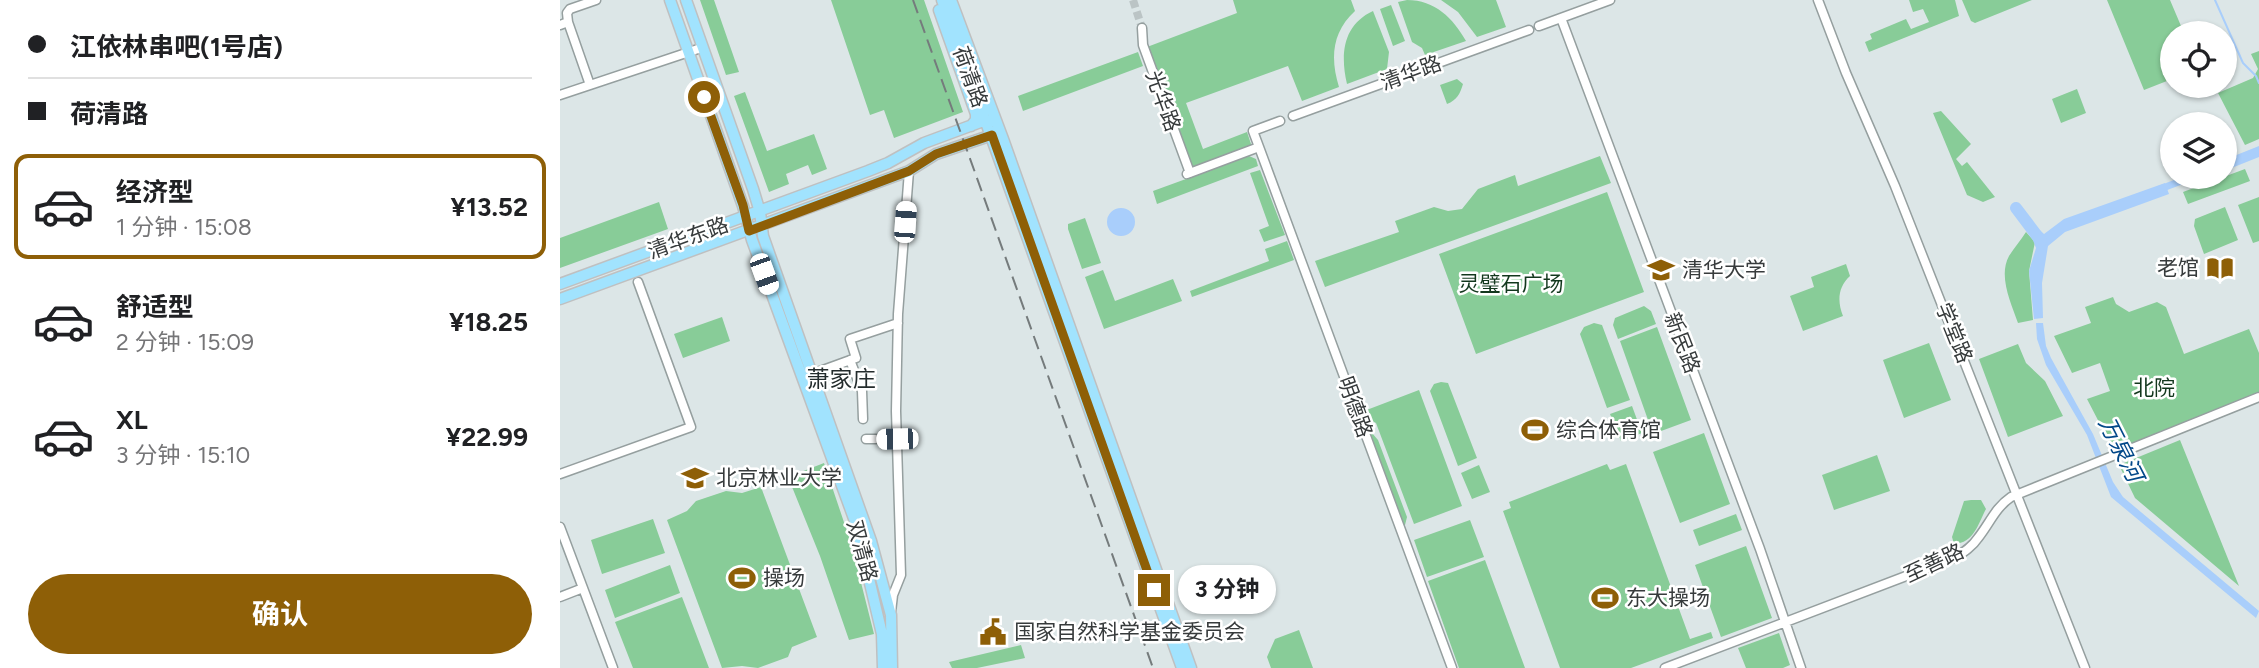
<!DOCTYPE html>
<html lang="zh">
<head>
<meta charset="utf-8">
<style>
  body { margin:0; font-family:Figtree,"Noto Sans SC",sans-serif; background:#f6f6f6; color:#202124; height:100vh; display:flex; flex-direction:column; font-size:26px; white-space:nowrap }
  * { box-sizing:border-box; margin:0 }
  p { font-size:23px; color:#757577 }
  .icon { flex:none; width:38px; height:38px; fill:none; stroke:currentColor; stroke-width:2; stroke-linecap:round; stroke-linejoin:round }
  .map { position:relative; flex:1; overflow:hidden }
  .drawer { display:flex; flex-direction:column; background:#fff; width:560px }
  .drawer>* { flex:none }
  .hud { display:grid; align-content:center; height:154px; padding:0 28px; background:#fff }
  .tools { position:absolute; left:1600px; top:21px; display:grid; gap:14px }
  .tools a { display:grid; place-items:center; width:77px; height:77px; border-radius:50%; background:#fff; box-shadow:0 2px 5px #0004; font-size:35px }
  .end { position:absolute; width:32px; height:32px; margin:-16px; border:9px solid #8e5f07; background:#fff; box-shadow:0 0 0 4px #fff }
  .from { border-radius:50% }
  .bubble { position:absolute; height:49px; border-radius:24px; background:#fff; box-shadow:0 2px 5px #0004; font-size:23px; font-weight:700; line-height:49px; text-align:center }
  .car { position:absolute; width:21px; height:42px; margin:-21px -10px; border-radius:9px; box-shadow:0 0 5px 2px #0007; background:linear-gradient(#fff 24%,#345 0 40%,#fff 0 76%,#345 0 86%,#fff 0) }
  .hud b { display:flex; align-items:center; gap:24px; height:66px; font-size:26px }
  .hud b+b { border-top:2px solid #e0e0e0 }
  .hud i { width:18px; height:18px; background:#202124 }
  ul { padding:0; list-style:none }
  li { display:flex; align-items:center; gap:21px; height:105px; margin:0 14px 10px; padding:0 14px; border:4px solid transparent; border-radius:14px }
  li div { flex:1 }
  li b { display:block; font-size:26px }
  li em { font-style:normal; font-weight:700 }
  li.selected { border-color:#8e5f07 }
  li>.icon { width:63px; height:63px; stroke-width:1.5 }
  .button { display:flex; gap:14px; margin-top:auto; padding:14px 28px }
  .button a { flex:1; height:80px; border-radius:42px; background:#8e5f07; color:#fff; font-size:28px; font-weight:700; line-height:80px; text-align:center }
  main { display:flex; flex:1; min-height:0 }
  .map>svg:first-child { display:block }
</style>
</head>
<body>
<main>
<section class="drawer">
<div class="hud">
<b><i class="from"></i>江依林串吧(1号店)</b>
<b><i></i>荷清路</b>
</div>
<ul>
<li class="selected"><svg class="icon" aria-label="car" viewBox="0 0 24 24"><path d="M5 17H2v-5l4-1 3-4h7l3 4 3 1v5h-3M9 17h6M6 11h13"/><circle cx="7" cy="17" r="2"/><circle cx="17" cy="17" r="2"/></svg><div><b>经济型</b><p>1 分钟 · 15:08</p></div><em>¥13.52</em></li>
<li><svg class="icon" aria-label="car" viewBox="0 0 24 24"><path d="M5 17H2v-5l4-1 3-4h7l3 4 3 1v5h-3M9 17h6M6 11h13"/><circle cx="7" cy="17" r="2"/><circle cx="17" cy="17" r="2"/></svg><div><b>舒适型</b><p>2 分钟 · 15:09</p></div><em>¥18.25</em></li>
<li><svg class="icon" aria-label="car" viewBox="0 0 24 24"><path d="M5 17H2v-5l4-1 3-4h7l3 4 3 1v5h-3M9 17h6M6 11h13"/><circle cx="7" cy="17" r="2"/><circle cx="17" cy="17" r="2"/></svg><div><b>XL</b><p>3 分钟 · 15:10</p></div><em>¥22.99</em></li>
</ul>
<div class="button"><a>确认</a></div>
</section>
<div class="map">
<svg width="1699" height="668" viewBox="0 0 1699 668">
  <rect width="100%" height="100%" fill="#dce6e7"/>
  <path fill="#88cc98" d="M140,0H154L179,72L166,75Z
    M271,0H364L403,112L334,138L324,110L310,115Z
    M673,0H791L795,11C772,32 770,58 779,87L742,101L728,66L626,103L643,149L687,132L692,147L632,169L587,47L677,13Z
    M847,0C875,0 893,18 906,41L865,55L862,48L852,42L838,2Z
    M881,0H936L946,27L917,37L898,12Z
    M1349,0H1395L1399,16L1309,52L1305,42L1312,39L1310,34L1346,19L1351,29L1369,22L1363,9L1353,12Z
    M1402,0H1472L1415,23L1411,21Z
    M1547,0H1610L1624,33H1612V79L1584,90Z
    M831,5L845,41L833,46L820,9Z
    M813,11L829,52L827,69L787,84C780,54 783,25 813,11Z
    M1699,51V139L1685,145L1658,93L1693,78L1698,69L1691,54Z
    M578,52L583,66L463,111L458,96Z
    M897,79L903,84C900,94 897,100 887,104L880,85Z
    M1517,89L1526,113L1501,123L1492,99Z
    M185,92L207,151L254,134L267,169L252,175L248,165L226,174L229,184L209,192L174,96Z
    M1381,111L1411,144L1396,159L1402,166L1407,162L1435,197L1423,202L1407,195L1373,113Z
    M689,156L696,159L698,166L597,204L593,191Z
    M1040,156L1051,183L765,287L755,261L839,232L835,221L874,207L888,211L902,209L918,189L955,175L958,186Z
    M1685,169L1690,181L1628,204L1623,192Z
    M700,170L725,235L704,242L699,230L709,226L690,173Z
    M1047,192L1084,292L916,354L879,254Z
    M1699,197V241L1693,243L1678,205Z
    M99,202L108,229L0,268V238Z
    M1665,207L1678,240L1644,254L1634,226L1635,219Z
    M525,218L541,263L522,269L508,229V224Z
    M1466,232L1475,242L1469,271L1473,320L1458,323C1451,303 1438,276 1449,256C1454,248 1461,240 1466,232Z
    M727,241L734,260L632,297L630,291L709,261L705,249Z
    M1286,264L1290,276C1278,287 1277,301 1283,316L1243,331L1230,296L1254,287L1251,277Z
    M543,270L555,301L613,279L622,301L544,329L525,277Z
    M1553,297L1556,304L1569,312L1597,302L1606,307L1624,354L1689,329L1699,353V393L1554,451L1527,399L1550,391L1540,363L1512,373L1494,336L1531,323L1525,307Z
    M1084,306L1091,311L1096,324L1058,339L1053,325L1055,318Z
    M162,317L170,341L123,358L114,334Z
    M1034,323L1042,325L1070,400L1047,408L1020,334L1024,327Z
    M1097,327L1131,420L1093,434L1060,341Z
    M1369,343L1391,400L1344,418L1323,360Z
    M1458,344L1466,363L1485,381L1503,416L1448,437L1419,359Z
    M881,382L888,383L917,458L898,466L870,391L874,384Z
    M859,390L902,506L854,524L816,423L807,418L804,411Z
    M1072,406L1082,433L1061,441L1050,414Z
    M805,425L818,440L847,517L844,529Z
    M1144,433L1170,504L1120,523L1093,452Z
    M1620,440L1679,586L1575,498L1559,465Z
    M1317,455L1330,491L1274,510L1262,475Z
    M264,463L291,543L314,634L289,640L260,556L228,477Z
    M1047,464L1050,470L1066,464L1130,639L1151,632L1153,638L1071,668H1000L943,511L951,508L949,502Z
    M919,465L930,492L912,499L901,473Z
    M201,487L257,637L232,647L228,657L198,668L182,666L162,668L107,520L127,511L136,501L166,491L182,493Z
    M1411,500H1421L1426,509C1418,524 1414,543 1394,544L1392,537L1404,501Z
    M1176,514L1182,530L1139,546L1133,530Z
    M93,519L105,553L42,574L31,540Z
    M910,520L924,557L867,577L854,540Z
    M1186,546L1212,618L1161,637L1135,565Z
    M925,560L965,668H899L868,581Z
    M110,565L120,593L55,618L45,590Z
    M122,597L149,668H73L55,622Z
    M739,630L753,668H711L707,657L715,639Z
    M1219,633L1230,665L1223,668H1186L1178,648Z
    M461,645L465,658L417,668H392L389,662Z"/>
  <path fill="#a9cefb" d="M1699,146V157L1664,171V160Z
    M1605,183L1609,194L1505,232L1488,246L1482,283L1483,318L1474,319L1469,271L1476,248L1469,230L1475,226L1484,234L1504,219Z
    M547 222a14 14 0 1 1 28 0a14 14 0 1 1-28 0Z
    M1476,323H1483L1486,346L1491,358L1533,434L1553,482L1563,497L1699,611L1696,618L1551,497L1527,435L1486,365L1477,339Z"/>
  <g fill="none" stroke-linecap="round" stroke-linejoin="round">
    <path stroke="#a9cefb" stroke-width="2" d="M1655,0L1683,63L1696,76L1699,83"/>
    <path stroke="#a9cefb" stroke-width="7" d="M1600,189L1632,177"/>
    <path stroke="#a9cefb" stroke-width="12" d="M1456,208L1481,241"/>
    <path stroke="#bbc4c5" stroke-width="8" stroke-dasharray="8 4" stroke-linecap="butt" d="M573,0L582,28"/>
    <defs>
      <path id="minor" d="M1258,0L1286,73L1335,186L1525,668
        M1001,18L1200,549L1241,668
        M8,22L7,13L10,9L36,0
        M0,25L8,22L30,85
        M979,26L1050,0
        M582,28L583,45L630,173
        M0,95L141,48
        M733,116L969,30
        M699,147L892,668
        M627,174L699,147L693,131L720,121
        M290,360L302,391L303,419
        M252,374L296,358L290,339L338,323
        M306,439H337
        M0,474L131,427L78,282
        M0,527L53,668
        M0,597L23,588
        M331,612L333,595L341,575L336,411L338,314L349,171
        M1105,668L1396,557C1404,552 1412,547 1418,538C1430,523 1435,508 1451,497L1699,397"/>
      <path id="major" d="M110,0L183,206L192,240L296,524L322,634L323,668
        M126,0L193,189L200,212L203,236L311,541L331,615L332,668
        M382,0L622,668
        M391,0L443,139L631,668
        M379,10L416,114V120L411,126
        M0,284L308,171L328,163L364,143L426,120L430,122
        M0,299L349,171L376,154L432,135L433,132"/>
    </defs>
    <use href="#minor" stroke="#959f9f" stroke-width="11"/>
    <use href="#major" stroke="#bfc0c1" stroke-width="13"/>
    <use href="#minor" stroke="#fff" stroke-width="8"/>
    <use href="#major" stroke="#a1e3fe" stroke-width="10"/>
    <path stroke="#757b7c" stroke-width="2" stroke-dasharray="14 7" stroke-linecap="butt" d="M353,0L593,668"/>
  </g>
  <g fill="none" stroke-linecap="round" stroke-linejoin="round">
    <path stroke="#8e5f07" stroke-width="9" d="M144,97L183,205L189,231L349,171L376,154L432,135L594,590"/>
  </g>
  <defs>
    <symbol id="library-bare" viewBox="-9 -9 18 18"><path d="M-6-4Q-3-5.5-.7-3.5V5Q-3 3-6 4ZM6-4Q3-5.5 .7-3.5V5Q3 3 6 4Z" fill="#8e5f07" stroke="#fff" stroke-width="2.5" paint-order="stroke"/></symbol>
    <symbol id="university-bare" viewBox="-9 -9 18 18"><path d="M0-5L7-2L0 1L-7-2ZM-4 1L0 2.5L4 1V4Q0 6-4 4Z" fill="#8e5f07" stroke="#fff" stroke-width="2.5" paint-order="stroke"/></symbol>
    <symbol id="stadium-bare" viewBox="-9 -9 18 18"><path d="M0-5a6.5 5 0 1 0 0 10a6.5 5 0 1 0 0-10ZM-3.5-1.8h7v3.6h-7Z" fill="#8e5f07" stroke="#fff" stroke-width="2.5" paint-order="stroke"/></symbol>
    <symbol id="civic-bare" viewBox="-9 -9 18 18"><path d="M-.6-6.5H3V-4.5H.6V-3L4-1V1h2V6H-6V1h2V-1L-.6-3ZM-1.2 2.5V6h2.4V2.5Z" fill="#8e5f07" stroke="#fff" stroke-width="2.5" paint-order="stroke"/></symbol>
  </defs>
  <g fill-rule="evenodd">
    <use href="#library-bare" x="1641" y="249" width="38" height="38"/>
    <use href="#university-bare" x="1082" y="251" width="38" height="38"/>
    <use href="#stadium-bare" x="956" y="411" width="38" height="38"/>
    <use href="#university-bare" x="116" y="459" width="38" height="38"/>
    <use href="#stadium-bare" x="163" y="559" width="38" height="38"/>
    <use href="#stadium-bare" x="1026" y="579" width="38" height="38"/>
    <use href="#civic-bare" x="414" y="613" width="38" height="38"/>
  </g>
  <g text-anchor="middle" stroke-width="5" stroke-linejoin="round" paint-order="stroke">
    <g font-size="21" fill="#373b3c" stroke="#fff">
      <text transform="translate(851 73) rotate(-20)" y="7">清华路</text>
      <text transform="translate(410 77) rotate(70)" y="7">荷清路</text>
      <text transform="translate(603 101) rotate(70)" y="7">光华路</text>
      <text transform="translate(128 238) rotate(-20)" y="7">清华东路</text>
      <text transform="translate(1394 333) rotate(68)" y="7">学堂路</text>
      <text transform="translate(1122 343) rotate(69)" y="7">新民路</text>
      <text transform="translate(795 407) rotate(70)" y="7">明德路</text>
      <text transform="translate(302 551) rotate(75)" y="7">双清路</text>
      <text transform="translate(1374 563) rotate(-25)" y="7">至善路</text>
    </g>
    <g font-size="21" fill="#373b3c" stroke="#fff" text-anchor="start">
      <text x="1639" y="275" text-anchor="end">老馆</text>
      <text x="1122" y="277">清华大学</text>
      <text x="996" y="437">综合体育馆</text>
      <text x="156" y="485">北京林业大学</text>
      <text x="203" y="585">操场</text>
      <text x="1066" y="605">东大操场</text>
      <text x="454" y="639">国家自然科学基金委员会</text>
    </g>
    <g font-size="21" fill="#12371d" stroke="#fff">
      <text x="951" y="291">灵璧石广场</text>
      <text x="1594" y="395">北院</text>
    </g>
    <g font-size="23" fill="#242c2d" stroke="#fff">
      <text x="281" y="387">萧家庄</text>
    </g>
    <g font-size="23" font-style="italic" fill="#024889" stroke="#fff">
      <text transform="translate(1561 449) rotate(63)" y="8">万泉河</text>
    </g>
  </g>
</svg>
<div class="tools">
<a><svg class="icon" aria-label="locate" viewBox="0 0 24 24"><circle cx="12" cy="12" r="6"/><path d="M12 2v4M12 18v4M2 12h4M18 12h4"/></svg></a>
<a><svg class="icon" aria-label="layers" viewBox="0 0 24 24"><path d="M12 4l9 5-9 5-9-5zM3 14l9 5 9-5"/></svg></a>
</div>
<i class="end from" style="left:144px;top:97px"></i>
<i class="end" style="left:594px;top:590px"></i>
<div class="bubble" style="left:618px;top:565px;width:98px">3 分钟</div>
<i class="car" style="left:345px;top:222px;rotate:4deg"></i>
<i class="car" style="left:204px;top:274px;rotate:160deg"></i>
<i class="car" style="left:337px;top:439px;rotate:269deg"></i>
</div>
</main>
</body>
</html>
